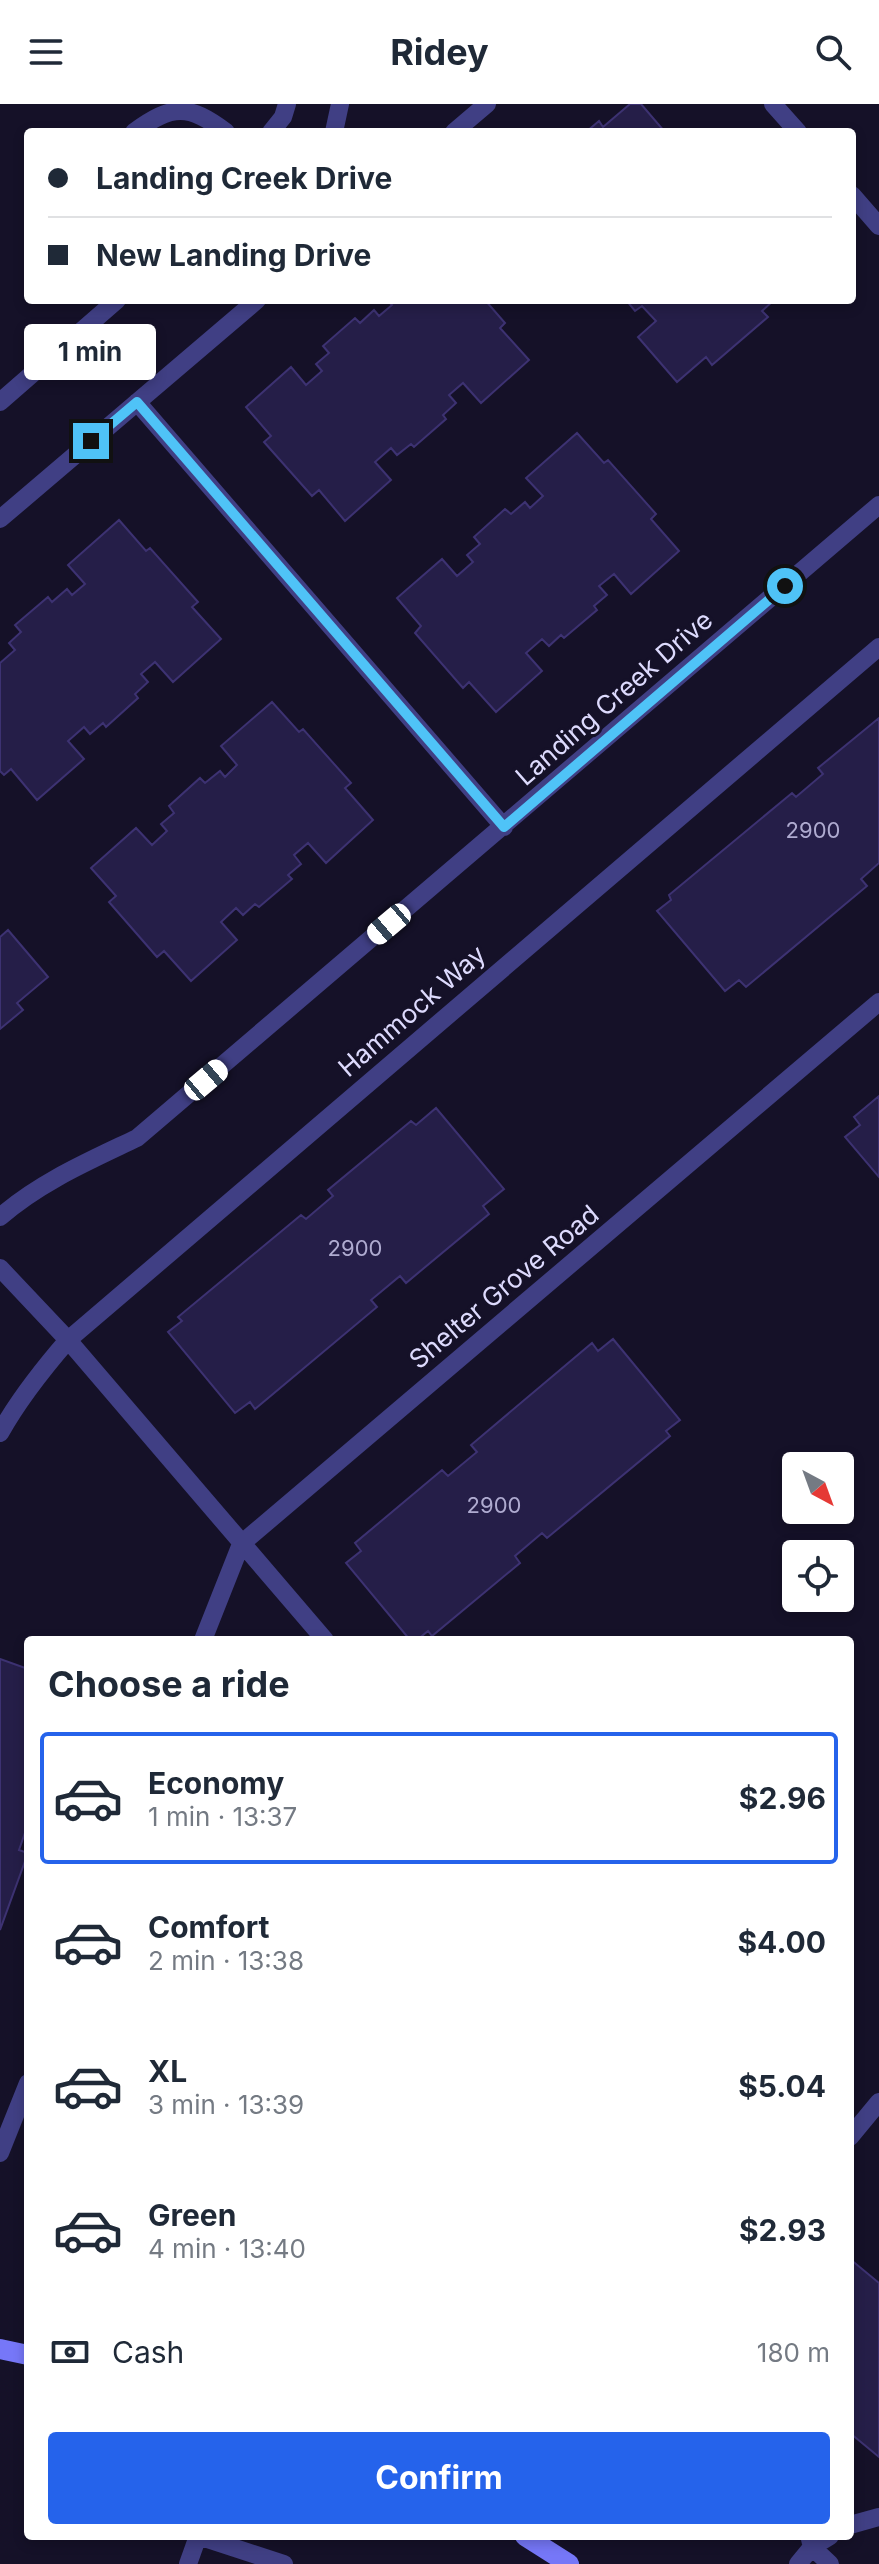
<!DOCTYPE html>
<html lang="en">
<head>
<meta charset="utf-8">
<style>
  body { margin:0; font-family:Inter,sans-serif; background:#f2f2f3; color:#1f2937; height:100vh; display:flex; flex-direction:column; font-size:30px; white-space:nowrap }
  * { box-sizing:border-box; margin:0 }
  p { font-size:26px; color:#747a83 }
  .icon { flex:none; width:44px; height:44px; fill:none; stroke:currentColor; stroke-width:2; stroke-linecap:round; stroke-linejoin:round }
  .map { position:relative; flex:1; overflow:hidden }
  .side { position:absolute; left:24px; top:1532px; width:830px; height:904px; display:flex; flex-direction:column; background:#fff; border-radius:8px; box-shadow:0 4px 12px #0003 }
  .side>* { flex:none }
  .guide { position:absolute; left:24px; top:24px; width:832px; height:176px; border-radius:8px; box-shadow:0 4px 12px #0003; display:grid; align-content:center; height:176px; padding:0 24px; background:#fff }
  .needle { width:52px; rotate:139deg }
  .tools { position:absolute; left:782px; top:1348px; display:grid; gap:16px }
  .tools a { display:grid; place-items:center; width:72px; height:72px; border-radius:8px; background:#fff; box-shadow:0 4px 12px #0003; font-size:40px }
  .end { position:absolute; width:36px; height:36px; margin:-18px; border:10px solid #4fc3f7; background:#111; box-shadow:0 0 0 4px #111 }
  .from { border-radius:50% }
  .bubble { position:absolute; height:56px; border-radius:8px; background:#fff; box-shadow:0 4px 12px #0003; font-size:26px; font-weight:700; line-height:56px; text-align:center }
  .car { position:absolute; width:24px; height:48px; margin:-24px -12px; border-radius:10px; box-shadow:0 0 6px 2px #0007; background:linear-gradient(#fff 24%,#345 0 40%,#fff 0 76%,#345 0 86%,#fff 0) }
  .guide b { display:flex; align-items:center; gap:28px; height:76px; font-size:30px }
  .guide b+b { border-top:2px solid #e0e1e3 }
  .guide i { width:20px; height:20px; background:#1f2937 }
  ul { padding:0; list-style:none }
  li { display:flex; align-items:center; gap:24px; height:132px; margin:0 16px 12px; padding:0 8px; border:4px solid transparent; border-radius:8px }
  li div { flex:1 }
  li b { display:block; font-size:30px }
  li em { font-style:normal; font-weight:700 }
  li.current { border-color:#2563eb }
  li>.icon { width:72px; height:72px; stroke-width:1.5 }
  h2 { padding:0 24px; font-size:36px; line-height:96px }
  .pay { display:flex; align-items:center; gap:20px; height:88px; padding:0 24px; font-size:30px }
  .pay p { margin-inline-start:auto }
  .button { display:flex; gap:16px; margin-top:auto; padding:16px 24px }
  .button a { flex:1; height:92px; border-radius:8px; background:#2563eb; color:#fff; font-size:32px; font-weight:700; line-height:92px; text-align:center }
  header { display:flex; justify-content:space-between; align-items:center; height:104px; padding:0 24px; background:#fff; font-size:36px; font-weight:700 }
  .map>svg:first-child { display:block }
</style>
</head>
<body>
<header><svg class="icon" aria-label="menu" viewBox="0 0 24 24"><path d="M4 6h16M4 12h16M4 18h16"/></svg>Ridey<svg class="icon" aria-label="search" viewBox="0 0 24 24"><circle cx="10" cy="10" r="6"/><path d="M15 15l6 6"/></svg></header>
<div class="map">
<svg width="879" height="2460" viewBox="0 0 879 2460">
  <rect width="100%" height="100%" fill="#151128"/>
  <path fill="#251e48" stroke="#3d3272" stroke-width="2" d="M630,0H641L665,28H586L599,17L603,23Z
    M387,196H485L505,219L500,224L529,256L481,299L463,279L449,291L456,299L443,311L446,315L414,343L411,340L397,351L391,344L375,358L391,376L345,417L319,386L312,392L264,338L271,332L246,303L291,263L306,281L322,267L316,260L329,249L323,242L355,214L360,219L374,206L379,212L392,201Z
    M626,196H774L762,207L768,213L712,261L706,253L677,278L638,233L656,217L642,202L635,207Z
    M577,329L604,359L608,356L656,410L651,415L679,447L631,490L614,470L599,482L607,491L594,502L597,506L564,534L561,531L549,542L542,535L526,549L542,567L496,608L469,578L463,584L415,529L421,522L397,494L442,455L457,472L473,458L467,451L480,440L474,433L505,405L511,410L525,398L530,404L543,392L526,374Z
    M119,416L146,447L150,444L198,498L192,503L221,535L173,578L155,558L141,570L148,578L135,590L138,594L106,623L103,619L90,630L84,623L68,637L84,655L37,696L11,665L4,671L0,667V559L15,546L9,539L21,528L15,521L48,493L52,498L67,485L72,491L85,480L68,461Z
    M272,598L299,628L303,625L351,679L345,684L373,716L326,759L308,739L294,751L301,760L288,771L292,775L259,803L255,800L243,811L236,804L221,818L237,836L191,877L164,847L157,853L109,798L116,792L91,764L136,724L152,741L167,727L161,720L174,709L169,702L200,674L205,679L220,667L225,673L237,661L221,642Z
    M879,614V759L861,775L867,782L746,883L739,876L725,887L657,807L671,796L669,791L792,689L796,693L823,670L818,664Z
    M8,826L48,873L17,899L23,906L0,925V833Z
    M879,992V1073L845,1033L860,1021L854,1013Z
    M436,1004L504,1085L483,1102L489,1110L406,1179L400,1172L371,1196L377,1203L255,1305L250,1298L235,1309L168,1228L182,1217L178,1213L301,1111L306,1115L333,1092L328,1086L411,1017L416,1021Z
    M613,1235L680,1316L666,1327L670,1332L547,1434L542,1429L515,1452L520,1459L432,1532L428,1527L417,1536H410L346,1459L361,1447L355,1439L442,1366L448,1372L477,1348L471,1341L592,1239L598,1247Z
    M0,1555L28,1565V1720L19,1746L28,1749L0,1826Z
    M850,2155L879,2179V2353L850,2329Z"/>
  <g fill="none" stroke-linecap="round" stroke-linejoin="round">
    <path stroke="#403f84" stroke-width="18" d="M773,0L798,28
      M134,28C173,0 188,0 226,28
      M271,28L283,13L287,0
      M334,28L340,0
      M454,28L487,0
      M852,91L879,122
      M0,298L117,196
      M137,298L504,723
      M0,415L257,196
      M0,1113C40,1078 89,1057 137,1034L879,401
      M0,1164L68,1236L325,1536
      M0,1329C19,1295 42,1266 68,1236L879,543
      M203,1536L241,1440L879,898
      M850,2033L879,1998
      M0,2049L28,1979
      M850,2421L879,2413
      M198,2432L284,2460
      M810,2435L812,2443L830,2460
      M188,2460L198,2432
      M798,2460L812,2443L830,2432"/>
    <path stroke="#7677f8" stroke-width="20" d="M0,2245L28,2251
      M525,2432L569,2460"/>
  </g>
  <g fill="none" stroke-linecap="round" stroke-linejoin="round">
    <path stroke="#4fc3f7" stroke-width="10" d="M91,337L137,298L504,723L785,482"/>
  </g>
  <g text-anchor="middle" stroke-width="6" stroke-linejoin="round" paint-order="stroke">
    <g font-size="22" fill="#afabd0">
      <text x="813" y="734">2900</text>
      <text x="355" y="1152">2900</text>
      <text x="494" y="1409">2900</text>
    </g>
    <g font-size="26" fill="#dddafd" stroke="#151128">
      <text transform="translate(614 594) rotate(-41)" y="9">Landing Creek Drive</text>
      <text transform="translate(412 907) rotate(-41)" y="9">Hammock Way</text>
      <text transform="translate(504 1183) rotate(-40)" y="9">Shelter Grove Road</text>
    </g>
  </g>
</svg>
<div class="tools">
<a><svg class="needle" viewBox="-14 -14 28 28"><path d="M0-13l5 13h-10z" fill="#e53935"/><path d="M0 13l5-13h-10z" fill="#747a83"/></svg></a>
<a><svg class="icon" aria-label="locate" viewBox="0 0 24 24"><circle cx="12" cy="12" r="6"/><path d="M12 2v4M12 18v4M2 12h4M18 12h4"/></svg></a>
</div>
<i class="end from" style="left:785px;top:482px"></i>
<i class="end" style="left:91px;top:337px"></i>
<div class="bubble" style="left:24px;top:220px;width:132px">1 min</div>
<i class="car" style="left:389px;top:820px;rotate:230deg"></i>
<i class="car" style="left:206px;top:976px;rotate:50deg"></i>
<div class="guide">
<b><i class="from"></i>Landing Creek Drive</b>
<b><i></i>New Landing Drive</b>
</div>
<section class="side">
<h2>Choose a ride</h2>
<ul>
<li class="current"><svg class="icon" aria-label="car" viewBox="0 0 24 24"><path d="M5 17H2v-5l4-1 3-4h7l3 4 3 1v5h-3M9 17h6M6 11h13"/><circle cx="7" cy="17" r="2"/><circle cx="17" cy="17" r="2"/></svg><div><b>Economy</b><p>1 min · 13:37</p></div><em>$2.96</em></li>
<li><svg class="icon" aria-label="car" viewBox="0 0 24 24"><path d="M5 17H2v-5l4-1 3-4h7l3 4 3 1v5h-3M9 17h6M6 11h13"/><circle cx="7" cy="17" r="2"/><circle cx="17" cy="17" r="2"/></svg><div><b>Comfort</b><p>2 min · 13:38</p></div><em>$4.00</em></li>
<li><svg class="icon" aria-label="car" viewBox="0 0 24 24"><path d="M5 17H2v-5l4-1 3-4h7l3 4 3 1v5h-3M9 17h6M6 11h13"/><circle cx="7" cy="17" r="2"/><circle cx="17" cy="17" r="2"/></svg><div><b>XL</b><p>3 min · 13:39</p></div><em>$5.04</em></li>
<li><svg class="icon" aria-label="car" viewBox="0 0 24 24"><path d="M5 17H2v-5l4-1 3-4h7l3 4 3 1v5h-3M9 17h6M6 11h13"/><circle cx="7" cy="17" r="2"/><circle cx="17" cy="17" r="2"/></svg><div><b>Green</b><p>4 min · 13:40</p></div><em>$2.93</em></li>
</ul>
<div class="pay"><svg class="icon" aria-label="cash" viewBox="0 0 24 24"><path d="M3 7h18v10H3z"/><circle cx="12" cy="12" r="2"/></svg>Cash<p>180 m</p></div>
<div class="button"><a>Confirm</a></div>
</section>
</div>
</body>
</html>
